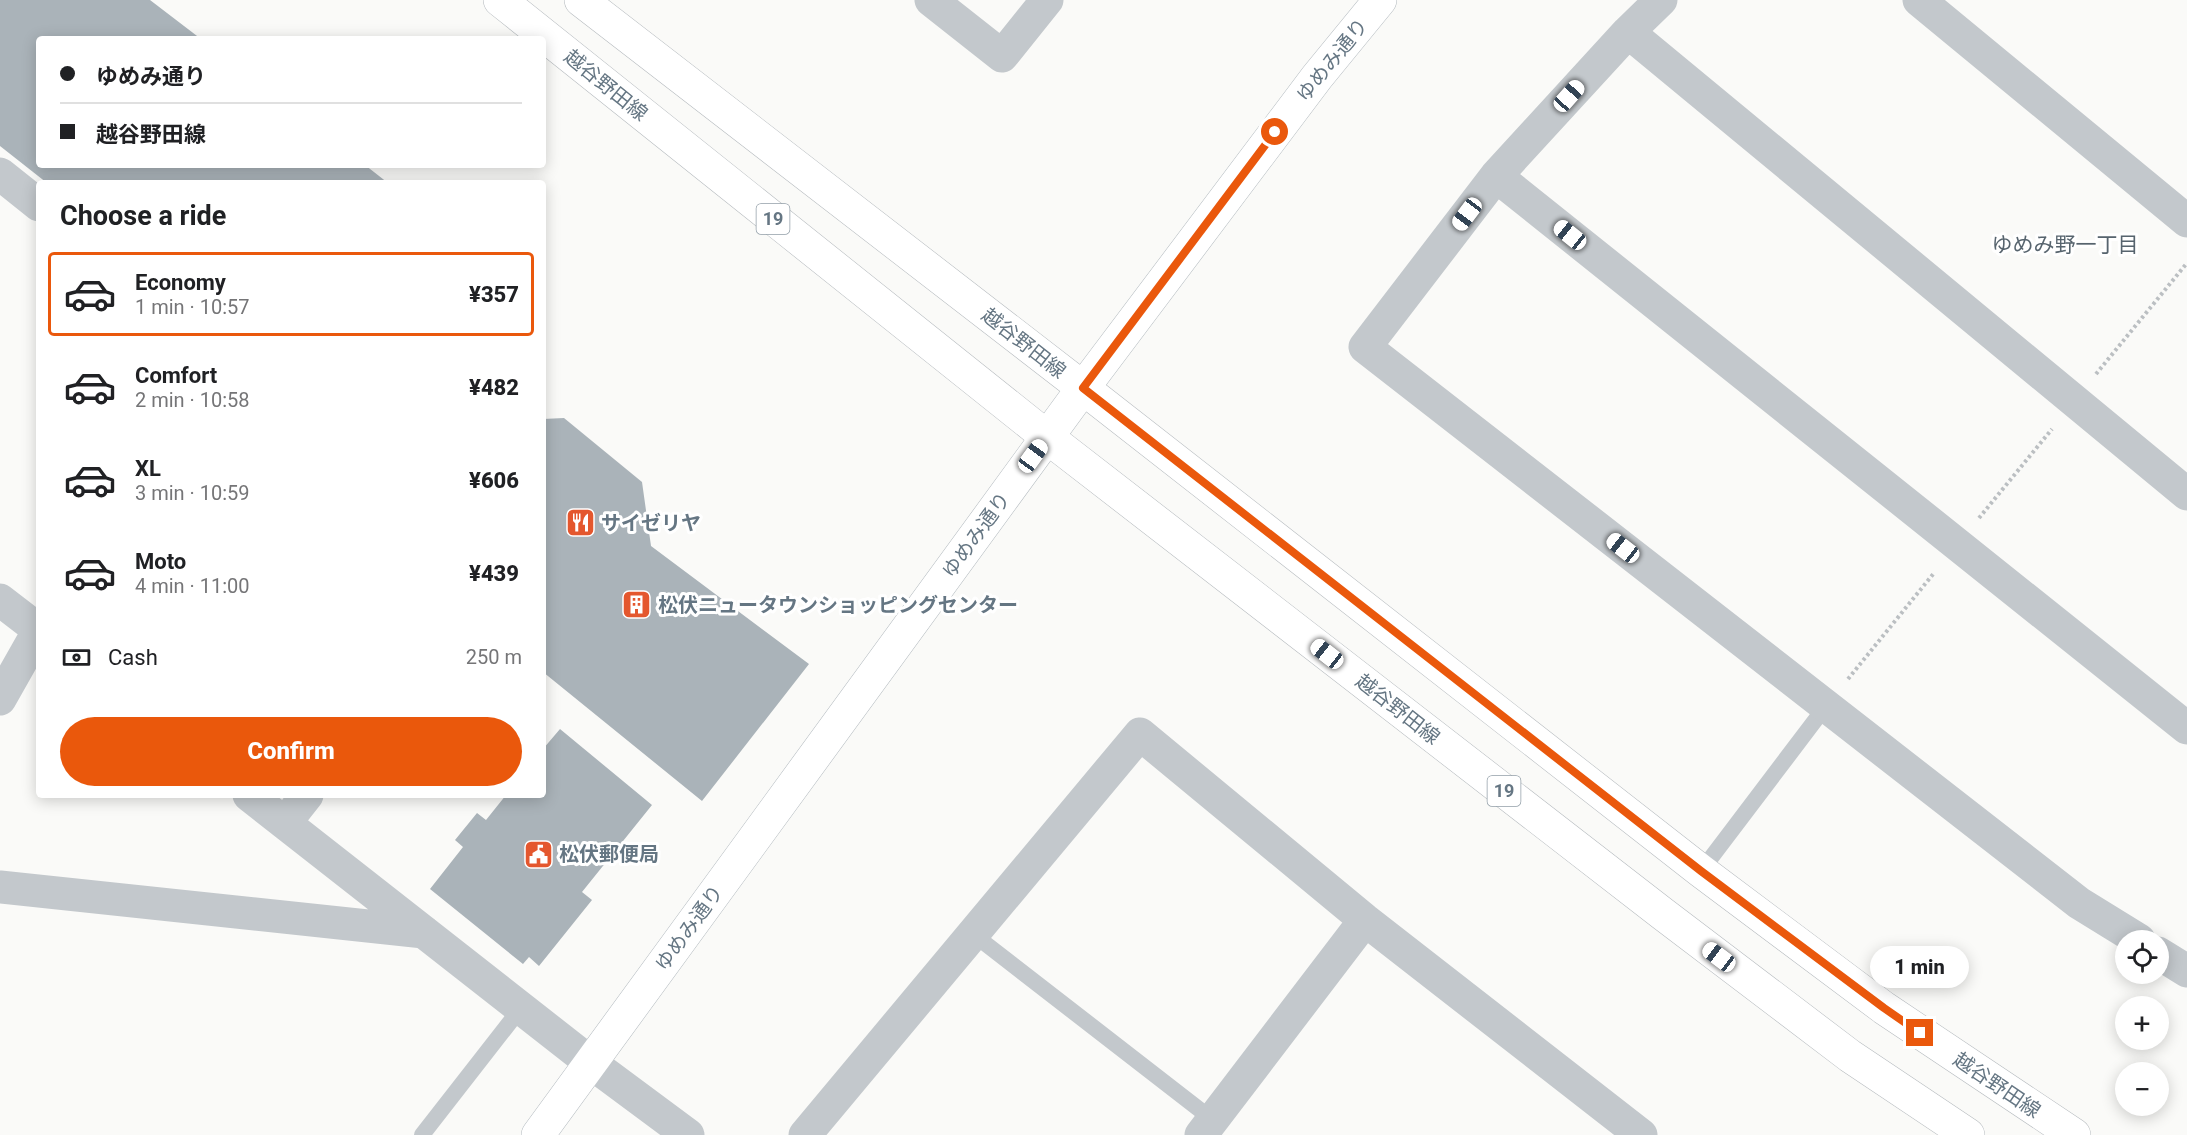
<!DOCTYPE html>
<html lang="en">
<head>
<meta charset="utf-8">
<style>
  body { margin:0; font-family:Roboto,"Noto Sans JP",sans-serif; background:#f2f2f2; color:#202124; height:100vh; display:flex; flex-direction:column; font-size:22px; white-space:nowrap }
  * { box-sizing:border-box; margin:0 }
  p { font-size:20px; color:#757577 }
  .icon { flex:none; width:33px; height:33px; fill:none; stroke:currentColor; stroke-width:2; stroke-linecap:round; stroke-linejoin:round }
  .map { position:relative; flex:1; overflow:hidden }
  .sheet { position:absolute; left:36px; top:180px; width:510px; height:618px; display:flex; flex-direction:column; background:#fff; border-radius:6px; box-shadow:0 3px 15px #0003 }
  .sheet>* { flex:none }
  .top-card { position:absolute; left:36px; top:36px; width:510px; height:132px; border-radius:6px; box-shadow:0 3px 15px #0003; display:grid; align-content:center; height:132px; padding:0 24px; background:#fff }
  .tools { position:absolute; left:2115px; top:930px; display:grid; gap:12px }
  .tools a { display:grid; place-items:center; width:54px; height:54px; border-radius:50%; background:#fff; box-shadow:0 3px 15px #0003; font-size:30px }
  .end { position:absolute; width:27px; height:27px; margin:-14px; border:8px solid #ea580c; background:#fff; box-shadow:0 0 0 3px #fff }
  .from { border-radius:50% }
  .bubble { position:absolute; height:42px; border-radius:21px; background:#fff; box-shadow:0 3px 15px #0003; font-size:20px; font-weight:800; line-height:42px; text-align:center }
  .car { position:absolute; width:18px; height:36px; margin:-18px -9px; border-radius:8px; box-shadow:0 0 4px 2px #0007; background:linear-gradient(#fff 24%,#345 0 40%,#fff 0 76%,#345 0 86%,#fff 0) }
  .top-card b { display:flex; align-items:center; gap:21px; height:57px; font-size:22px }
  .top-card b+b { border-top:2px solid #e0e0e0 }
  .top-card i { width:15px; height:15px; background:#202124 }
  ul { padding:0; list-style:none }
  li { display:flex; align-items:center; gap:18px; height:84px; margin:0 12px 9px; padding:0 12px; border:3px solid transparent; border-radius:6px }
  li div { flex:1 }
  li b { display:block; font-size:22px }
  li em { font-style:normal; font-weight:800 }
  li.current { border-color:#ea580c }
  li>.icon { width:54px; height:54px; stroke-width:1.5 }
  h2 { padding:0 24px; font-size:27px; line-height:72px }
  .pay { display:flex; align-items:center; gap:15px; height:66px; padding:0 24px; font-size:22px }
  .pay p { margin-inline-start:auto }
  .action { display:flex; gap:12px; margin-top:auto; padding:12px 24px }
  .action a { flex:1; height:69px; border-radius:36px; background:#ea580c; color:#fff; font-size:24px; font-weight:800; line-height:69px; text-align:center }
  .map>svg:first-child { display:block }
</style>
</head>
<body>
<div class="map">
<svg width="2187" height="1135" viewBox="0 0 2187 1135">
  <rect width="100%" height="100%" fill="#fafaf8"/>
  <path fill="#aab3b9" d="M0,0H150L201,39H39V165H365L388,183H47L0,146Z
    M564,418L642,482L651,546L809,664L702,801L543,672V419Z
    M560,729L652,805L582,892L592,900L539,966L529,957L523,964L430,889L463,847L455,840L477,813L486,820L506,795H543V749Z"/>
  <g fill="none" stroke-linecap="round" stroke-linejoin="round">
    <defs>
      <path id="secondary" d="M538,1135L1083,388L1317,77L1380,0"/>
      <path id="primary" d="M500,0L1047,437L1663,914L1850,1056L1968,1135
        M581,0L1083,388L1701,871L1884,1008L2074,1135"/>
    </defs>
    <use href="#secondary" stroke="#b3babf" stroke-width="34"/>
    <use href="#primary" stroke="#b5babe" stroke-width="34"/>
    <path stroke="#bbbfc2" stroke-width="4" stroke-dasharray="3 3" stroke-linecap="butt" d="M2096,374L2187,263
      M1979,518L2052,429
      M1848,679L1934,573"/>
    <path stroke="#c3c8cc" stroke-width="16" d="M1701,871L1826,706
      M973,934L1213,1120
      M422,1135L521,1008"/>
    <path stroke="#c3c8cc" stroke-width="33" d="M931,0L1002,56L1047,0
      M1661,0L1628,32L1496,176L1365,347L2079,903L2139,940
      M1919,0L2187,221
      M1628,32L2187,494
      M0,174L39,205
      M1496,176L2187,728
      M0,600L39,630
      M0,699L39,630
      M249,795L591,1063L688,1135
      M285,823L307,795
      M0,887L424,932
      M2158,953L2187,971
      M805,1135L1140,734L1365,920L1641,1135
      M1201,1135L1365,920"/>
    <use href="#secondary" stroke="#fff" stroke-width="33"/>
    <use href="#primary" stroke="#fff" stroke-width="33"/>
  </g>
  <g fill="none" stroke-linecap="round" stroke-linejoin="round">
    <path stroke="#ea580c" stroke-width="8" d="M1275,132L1083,388L1701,871L1884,1008L1920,1033"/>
  </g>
  <defs>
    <symbol id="restaurant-square" viewBox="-11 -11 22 22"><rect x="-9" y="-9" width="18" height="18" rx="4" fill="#e4572e" stroke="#fff"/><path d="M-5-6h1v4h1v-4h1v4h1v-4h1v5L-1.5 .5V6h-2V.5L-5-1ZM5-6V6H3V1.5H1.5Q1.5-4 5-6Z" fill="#fff"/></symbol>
    <symbol id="building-square" viewBox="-11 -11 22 22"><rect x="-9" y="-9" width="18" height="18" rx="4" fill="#e4572e" stroke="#fff"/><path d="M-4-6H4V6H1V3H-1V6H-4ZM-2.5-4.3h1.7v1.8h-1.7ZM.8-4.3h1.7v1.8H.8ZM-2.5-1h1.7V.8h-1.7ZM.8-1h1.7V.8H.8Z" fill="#fff"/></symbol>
    <symbol id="civic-square" viewBox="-11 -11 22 22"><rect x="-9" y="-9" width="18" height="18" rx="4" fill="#e4572e" stroke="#fff"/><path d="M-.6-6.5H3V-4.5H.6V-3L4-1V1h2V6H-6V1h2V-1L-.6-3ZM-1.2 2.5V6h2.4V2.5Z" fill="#fff"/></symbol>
  </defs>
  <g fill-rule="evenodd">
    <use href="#restaurant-square" x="564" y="506" width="33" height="33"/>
    <use href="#building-square" x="620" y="588" width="33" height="33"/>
    <use href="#civic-square" x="522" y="838" width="33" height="33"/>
  </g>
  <g text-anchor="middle" stroke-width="6" stroke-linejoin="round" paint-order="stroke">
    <g fill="#fff" stroke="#939fa8" stroke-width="1.5">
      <rect x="756.5" y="204" width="33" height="30" rx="4.5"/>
      <rect x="1487.5" y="776" width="33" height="30" rx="4.5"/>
    </g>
    <g font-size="18" font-weight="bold" fill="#657683">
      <text x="773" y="225">19</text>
      <text x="1504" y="797">19</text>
    </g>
    <g font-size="20" fill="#657683" stroke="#fff">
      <text transform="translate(1332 60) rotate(-51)" y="7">ゆめみ通り</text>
      <text transform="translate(606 85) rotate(39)" y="7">越谷野田線</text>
      <text transform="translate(1024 343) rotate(38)" y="7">越谷野田線</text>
      <text transform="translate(976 535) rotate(-54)" y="7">ゆめみ通り</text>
      <text transform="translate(1398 709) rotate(38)" y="7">越谷野田線</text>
      <text transform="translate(689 928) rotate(-54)" y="7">ゆめみ通り</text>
      <text transform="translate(1997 1085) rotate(34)" y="7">越谷野田線</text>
    </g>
    <g font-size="20" font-weight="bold" fill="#657683" stroke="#fff" text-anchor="start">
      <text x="601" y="530">サイゼリヤ</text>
      <text x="658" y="612">松伏ニュータウンショッピングセンター</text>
      <text x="559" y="861">松伏郵便局</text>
    </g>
    <g font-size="21" fill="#57646e" stroke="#fff">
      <text x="2065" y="252">ゆめみ野一丁目</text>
    </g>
  </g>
</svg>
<div class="tools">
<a><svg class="icon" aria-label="locate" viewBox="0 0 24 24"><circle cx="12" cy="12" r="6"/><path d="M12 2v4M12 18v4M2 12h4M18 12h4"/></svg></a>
<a>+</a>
<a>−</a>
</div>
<i class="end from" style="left:1275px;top:132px"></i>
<i class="end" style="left:1920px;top:1033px"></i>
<div class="bubble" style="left:1870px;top:946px;width:99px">1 min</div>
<i class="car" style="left:1569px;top:96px;rotate:42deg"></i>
<i class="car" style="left:1467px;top:214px;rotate:217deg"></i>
<i class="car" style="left:1570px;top:235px;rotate:309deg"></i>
<i class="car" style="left:1033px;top:456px;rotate:36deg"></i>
<i class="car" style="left:1623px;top:548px;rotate:308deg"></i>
<i class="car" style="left:1327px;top:654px;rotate:308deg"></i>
<i class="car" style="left:1719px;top:957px;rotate:307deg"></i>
<div class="top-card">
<b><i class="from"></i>ゆめみ通り</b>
<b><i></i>越谷野田線</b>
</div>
<section class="sheet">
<h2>Choose a ride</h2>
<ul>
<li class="current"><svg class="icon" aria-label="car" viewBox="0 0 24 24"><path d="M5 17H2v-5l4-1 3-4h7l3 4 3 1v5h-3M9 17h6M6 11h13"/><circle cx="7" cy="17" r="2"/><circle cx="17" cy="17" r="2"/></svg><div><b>Economy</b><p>1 min · 10:57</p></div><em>¥357</em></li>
<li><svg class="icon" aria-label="car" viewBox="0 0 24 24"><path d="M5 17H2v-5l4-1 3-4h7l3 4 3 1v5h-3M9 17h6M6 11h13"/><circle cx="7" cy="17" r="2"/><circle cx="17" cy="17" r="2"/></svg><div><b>Comfort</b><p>2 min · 10:58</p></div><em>¥482</em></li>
<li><svg class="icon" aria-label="car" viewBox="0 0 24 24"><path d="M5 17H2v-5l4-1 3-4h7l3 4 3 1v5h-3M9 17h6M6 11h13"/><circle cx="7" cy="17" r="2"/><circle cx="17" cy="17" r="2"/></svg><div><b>XL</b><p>3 min · 10:59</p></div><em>¥606</em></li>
<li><svg class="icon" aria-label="car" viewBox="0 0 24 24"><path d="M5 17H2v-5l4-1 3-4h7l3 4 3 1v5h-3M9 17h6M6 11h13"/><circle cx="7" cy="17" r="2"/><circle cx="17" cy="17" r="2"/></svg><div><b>Moto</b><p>4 min · 11:00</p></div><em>¥439</em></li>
</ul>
<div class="pay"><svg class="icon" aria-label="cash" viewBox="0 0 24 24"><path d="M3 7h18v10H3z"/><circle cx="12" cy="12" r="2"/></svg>Cash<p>250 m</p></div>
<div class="action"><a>Confirm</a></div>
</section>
</div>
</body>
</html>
